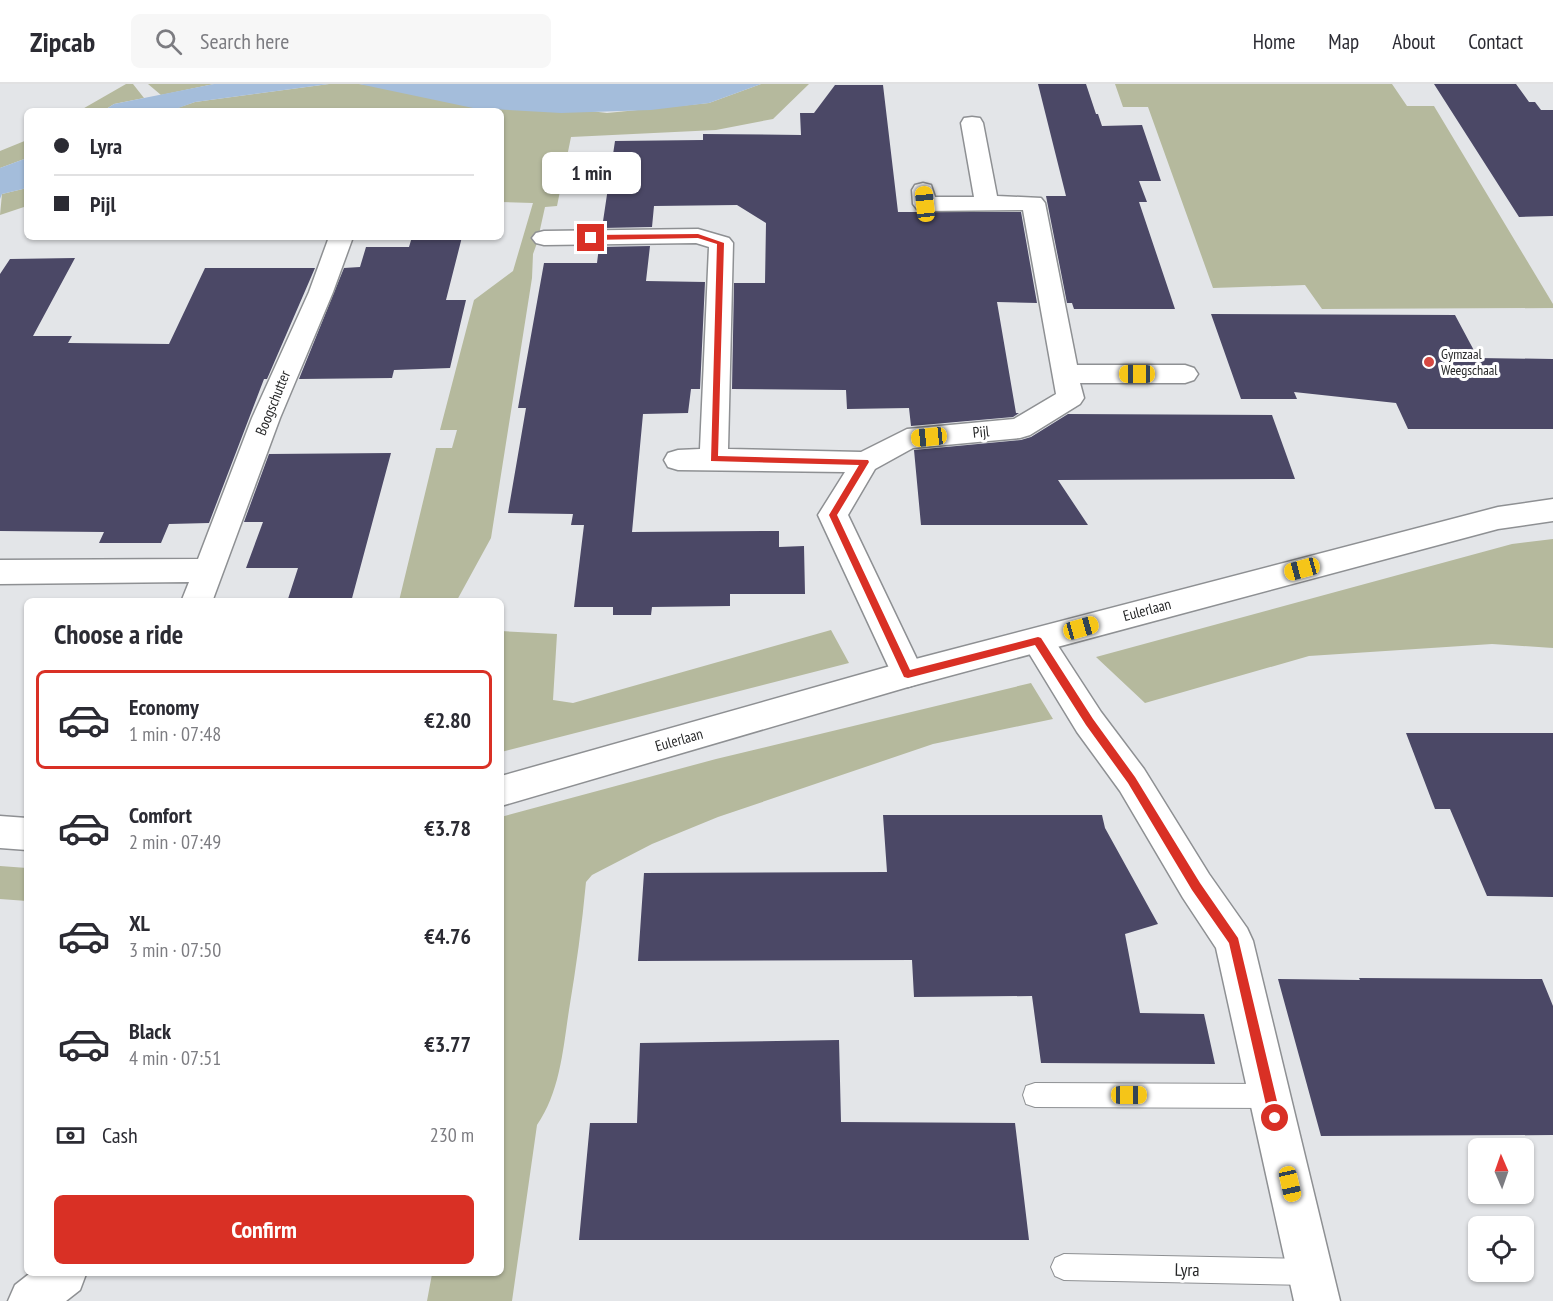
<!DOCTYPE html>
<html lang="en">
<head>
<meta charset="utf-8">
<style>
  body { margin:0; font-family:"PT Sans Narrow",sans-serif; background:#f7f7f7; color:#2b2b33; height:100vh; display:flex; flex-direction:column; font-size:22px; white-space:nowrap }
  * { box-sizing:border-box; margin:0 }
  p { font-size:20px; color:#7c7c81 }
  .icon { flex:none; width:33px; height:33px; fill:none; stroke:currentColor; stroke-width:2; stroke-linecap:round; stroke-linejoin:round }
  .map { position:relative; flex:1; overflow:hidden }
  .details { position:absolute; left:24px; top:514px; width:480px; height:678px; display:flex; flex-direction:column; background:#fff; border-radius:9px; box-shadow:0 2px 4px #0004 }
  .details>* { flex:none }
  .hud { position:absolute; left:24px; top:24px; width:480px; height:132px; border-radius:9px; box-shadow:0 2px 4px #0004; display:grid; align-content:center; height:132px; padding:0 30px; background:#fff }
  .needle { width:39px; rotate:358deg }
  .controls { position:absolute; left:1468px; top:1054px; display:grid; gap:12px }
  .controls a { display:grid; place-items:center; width:66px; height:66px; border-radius:9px; background:#fff; box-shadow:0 2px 4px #0004; font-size:30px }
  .end { position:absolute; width:27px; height:27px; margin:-14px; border:8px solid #d93025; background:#fff; box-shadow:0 0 0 3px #fff }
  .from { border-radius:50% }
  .bubble { position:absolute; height:42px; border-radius:9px; background:#fff; box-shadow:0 2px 4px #0004; font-size:20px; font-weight:700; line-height:42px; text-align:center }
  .car { position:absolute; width:18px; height:36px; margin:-18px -9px; border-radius:8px; box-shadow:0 0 4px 2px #0007; background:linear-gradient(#f5c518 24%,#345 0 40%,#f5c518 0 76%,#345 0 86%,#f5c518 0) }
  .hud b { display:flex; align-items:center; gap:21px; height:57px; font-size:22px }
  .hud b+b { border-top:2px solid #e1e1e2 }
  .hud i { width:15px; height:15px; background:#2b2b33 }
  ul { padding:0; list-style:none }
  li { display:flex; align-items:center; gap:18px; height:99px; margin:0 12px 9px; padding:0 18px; border:3px solid transparent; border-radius:9px }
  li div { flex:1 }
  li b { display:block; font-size:22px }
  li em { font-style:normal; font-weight:700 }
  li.selected { border-color:#d93025 }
  li>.icon { width:54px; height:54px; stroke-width:1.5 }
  h2 { padding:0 30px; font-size:27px; line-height:72px }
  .pay { display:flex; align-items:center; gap:15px; height:66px; padding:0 30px; font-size:22px }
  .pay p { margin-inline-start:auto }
  .primary-button { display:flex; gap:12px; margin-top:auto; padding:12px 30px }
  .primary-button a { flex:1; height:69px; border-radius:9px; background:#d93025; color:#fff; font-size:24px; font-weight:700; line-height:69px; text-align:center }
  header { display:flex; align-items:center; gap:36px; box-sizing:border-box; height:84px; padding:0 30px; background:#fff; border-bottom:2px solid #e1e1e2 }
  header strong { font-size:28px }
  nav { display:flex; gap:33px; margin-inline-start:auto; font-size:21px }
  .search { width:420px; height:54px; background:#f7f7f7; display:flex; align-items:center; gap:15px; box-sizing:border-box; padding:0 21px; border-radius:9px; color:#7c7c81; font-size:22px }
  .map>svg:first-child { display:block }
</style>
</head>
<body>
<header>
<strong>Zipcab</strong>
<div class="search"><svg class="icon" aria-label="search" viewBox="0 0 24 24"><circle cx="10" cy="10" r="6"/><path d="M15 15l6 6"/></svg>Search here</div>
<nav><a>Home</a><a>Map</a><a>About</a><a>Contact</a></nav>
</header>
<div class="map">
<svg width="1553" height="1217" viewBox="0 0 1553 1217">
  <rect width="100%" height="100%" fill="#e3e5e8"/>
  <path fill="#b5b99d" d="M126,0H133L144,14L114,20L103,27H79Z
    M148,0H214L161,11Z
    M329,0H359L607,29L709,19L761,0H809L773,35L716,46L571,53L557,122L545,123L537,159L533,170L532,194L491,454L456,518L399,517L436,364H452L457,346H440L474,216L513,187L533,119L501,118V27H179L177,24L195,18Z
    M1115,0H1392L1407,22H1434L1553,220V224L1322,225L1305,201L1213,204L1148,23H1123Z
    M27,56V74L0,84V67Z
    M27,104V122L0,131L2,110Z
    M1553,455V564L1492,560L1309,572L1145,619L1096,573L1512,460Z
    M831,546L849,579L501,668V547L557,550L553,616L573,619Z
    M1031,599L1053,635L933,660L718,733L652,760L592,791L586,798C582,841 576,884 569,926C563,965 560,1008 537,1041L512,1217H427L432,1190H501V733L716,675Z
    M0,782L27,784V817L0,815Z"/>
  <path fill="#a4bddb" d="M214,0H329L195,18L170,27H103L114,20Z
    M359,0H761L709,19L651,26L561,29L473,24Z
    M27,74V104L2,110L0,115V84Z"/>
  <path fill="#4b4866" d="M1038,0H1086L1096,30H1098L1102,42L1142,41L1161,97H1139L1147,118H1139L1175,225H1074L1072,219H1067L1046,112H1066Z
    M1434,0H1516L1529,18H1535L1541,26H1553V132L1519,133Z
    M835,1H883L898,128H1021L1037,219L997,218L1016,329H1019L1013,333L911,342L909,324L847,325L846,306L732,305L734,199H765L766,139L737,121L654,122L652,143L602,144L615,57L703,56V50L801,51L800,29H814Z
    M412,153H462L446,216H466L450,284L394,286L392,294L299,295L344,184L360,183L366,163H409Z
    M650,162L646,197L705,198L700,305H691L688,329L643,330L632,448L779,447V463L804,462L805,510H730V522L652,523L651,531H613V523H574L584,441H571L573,430L508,429L526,324H518L544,179H597L599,163Z
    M75,174L33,252H72L68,259L169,260L205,184H315L267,295H264L209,439L169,440L161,459H99L104,448L0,447V190L10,175Z
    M1211,230L1455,231L1478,274L1553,275V345H1408L1396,319L1294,308L1297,315H1241Z
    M1068,330L1272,331L1295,395L1058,396L1088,441H921L914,366L1021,356L1031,353Z
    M391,369L351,518H287L298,484H246L263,438H244L269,370Z
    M1406,649H1553V813L1487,812L1450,725H1435Z
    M883,731H1102L1105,744L1158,840L1125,850L1140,929L1204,930L1215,980L1041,979L1032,912L914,913L912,876L638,877L644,789L887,788Z
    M1359,894L1542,895L1553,922V1051L1321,1052L1278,895L1360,896Z
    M839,956L841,1038L1015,1039L1029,1156H579L590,1039H637L640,959Z"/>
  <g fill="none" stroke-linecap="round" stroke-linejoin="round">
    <defs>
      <path id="lane" d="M1035,999L1270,1000L1279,1003L1282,1012L1279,1021L1270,1024L1035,1023L1026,1020L1023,1011L1026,1002Z
        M1064,1170L1310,1175L1319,1179L1323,1188L1319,1197L1310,1201L1064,1196L1055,1192L1051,1183L1055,1174Z"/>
      <path id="street" d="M972,33L980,34L983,39L997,112L1041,114L1045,119L1077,281H1185L1194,284L1198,290L1194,296L1185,299H1080L1084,314L1080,320L1030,351L1020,354L913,364L875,385L848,431L924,590L920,599L908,603L896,599L818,431L845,388L678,386L668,383L664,376L668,369L678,366L700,365L709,163L696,159L544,161L536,159L532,154L536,149L544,147L698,145L729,154L733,159L728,365L861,368L907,345L1014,335L1056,310L1023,126L925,127L917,125L913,120L912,106L915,101L923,99L931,101L935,113H974L961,39L964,34Z
        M329,153H353L333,208L280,334L212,518H181L189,498L0,500V476L198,475L252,334L309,208Z
        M1038,544L1049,548L1101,628L1144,685L1209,790L1247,844L1253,857L1340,1217H1294L1216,864L1183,814L1120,707L1077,648L1027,566L1022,557L1027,548Z
        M29,1190H86L80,1206L66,1217H8L15,1201Z"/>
      <path id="secondary" d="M1553,415V437L1498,445L908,603L501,722V692L908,577L1498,423Z
        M0,732L27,734V766L0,764Z"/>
    </defs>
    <use href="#lane" stroke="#8e9093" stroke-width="2"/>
    <use href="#street" stroke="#8e9093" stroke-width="3"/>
    <use href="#secondary" stroke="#8e9093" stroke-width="3"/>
    <use href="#lane" fill="#fff" fill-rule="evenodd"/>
    <use href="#street" fill="#fff" fill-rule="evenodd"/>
    <use href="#secondary" fill="#fff" fill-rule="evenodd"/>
  </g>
  <path fill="#d93025" d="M698,150L724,159L718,372L868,376L869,378L837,431L910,586L1038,553L1041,554L1093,635L1135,693L1200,799L1238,854L1281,1034L1279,1038H1270L1269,1034L1229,859L1192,806L1128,699L1086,641L1035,561L908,594L904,593L829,431L859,381L711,377L717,160L698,154L591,156L588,154L591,151Z"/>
  <circle fill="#d64841" stroke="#fff" stroke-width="2" cx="1429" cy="278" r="6"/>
  <g text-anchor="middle" stroke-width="6" stroke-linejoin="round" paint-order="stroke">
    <g font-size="14" fill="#272829" stroke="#fff" text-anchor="start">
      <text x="1441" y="275">Gymzaal<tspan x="1441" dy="16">Weegschaal</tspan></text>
    </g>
    <g font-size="15" fill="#272829" stroke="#fff">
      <text transform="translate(273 319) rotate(-68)" y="5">Boogschutter</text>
      <text transform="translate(981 348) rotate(-6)" y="5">Pijl</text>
      <text transform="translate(1147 526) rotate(-15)" y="5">Eulerlaan</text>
      <text transform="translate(679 656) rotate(-16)" y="5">Eulerlaan</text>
    </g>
    <g font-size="18" fill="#272829" stroke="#fff">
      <text transform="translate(1187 1186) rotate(1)" y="6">Lyra</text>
    </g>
  </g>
</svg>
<div class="controls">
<a><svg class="needle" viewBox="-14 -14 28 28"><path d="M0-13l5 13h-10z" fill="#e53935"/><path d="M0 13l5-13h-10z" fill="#7c7c81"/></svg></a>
<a><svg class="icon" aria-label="locate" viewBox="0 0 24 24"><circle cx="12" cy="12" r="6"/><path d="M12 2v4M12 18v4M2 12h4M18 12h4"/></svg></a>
</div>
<i class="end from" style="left:1275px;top:1034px"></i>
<i class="end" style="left:591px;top:154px"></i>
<div class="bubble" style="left:542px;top:68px;width:99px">1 min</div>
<i class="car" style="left:925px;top:120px;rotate:354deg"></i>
<i class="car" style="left:1137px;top:290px;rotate:270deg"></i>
<i class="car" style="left:929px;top:353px;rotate:264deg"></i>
<i class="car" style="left:1302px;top:485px;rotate:255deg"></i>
<i class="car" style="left:1081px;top:544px;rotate:74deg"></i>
<i class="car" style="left:1129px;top:1011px;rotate:90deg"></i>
<i class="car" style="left:1290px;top:1100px;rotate:167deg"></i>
<div class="hud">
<b><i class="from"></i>Lyra</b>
<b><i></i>Pijl</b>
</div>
<section class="details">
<h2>Choose a ride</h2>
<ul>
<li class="selected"><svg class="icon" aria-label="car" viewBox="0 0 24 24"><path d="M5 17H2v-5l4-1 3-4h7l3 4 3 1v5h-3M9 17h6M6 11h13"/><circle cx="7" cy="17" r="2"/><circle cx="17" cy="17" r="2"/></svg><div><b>Economy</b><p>1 min · 07:48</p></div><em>€2.80</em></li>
<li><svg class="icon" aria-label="car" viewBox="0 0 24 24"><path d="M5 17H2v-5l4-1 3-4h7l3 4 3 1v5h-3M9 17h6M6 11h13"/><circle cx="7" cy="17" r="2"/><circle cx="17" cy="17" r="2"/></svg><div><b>Comfort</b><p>2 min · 07:49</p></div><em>€3.78</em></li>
<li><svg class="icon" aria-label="car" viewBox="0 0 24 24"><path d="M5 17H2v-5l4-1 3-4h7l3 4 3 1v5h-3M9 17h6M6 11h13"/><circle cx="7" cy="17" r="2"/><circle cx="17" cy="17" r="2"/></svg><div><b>XL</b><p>3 min · 07:50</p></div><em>€4.76</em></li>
<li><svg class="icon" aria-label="car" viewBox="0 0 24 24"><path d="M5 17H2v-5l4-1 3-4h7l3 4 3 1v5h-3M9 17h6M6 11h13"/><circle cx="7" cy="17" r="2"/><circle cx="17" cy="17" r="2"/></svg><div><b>Black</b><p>4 min · 07:51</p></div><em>€3.77</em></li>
</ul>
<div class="pay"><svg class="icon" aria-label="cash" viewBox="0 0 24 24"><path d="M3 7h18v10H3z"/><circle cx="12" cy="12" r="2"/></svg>Cash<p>230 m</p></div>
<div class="primary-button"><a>Confirm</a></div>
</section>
</div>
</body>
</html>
